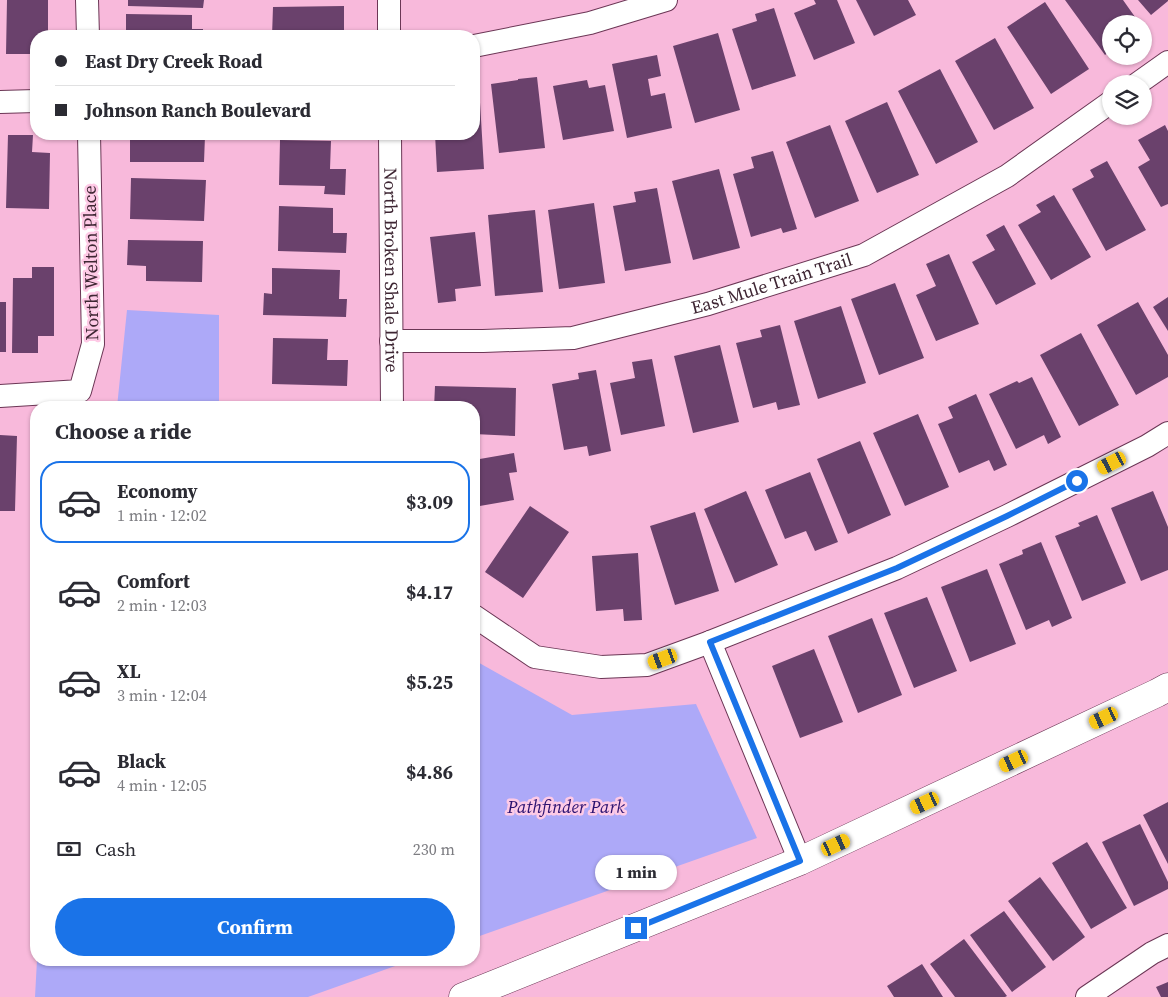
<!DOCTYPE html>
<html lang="en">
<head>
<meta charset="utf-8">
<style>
  body { margin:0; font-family:"Source Serif 4",serif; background:#f7f7f7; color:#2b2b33; height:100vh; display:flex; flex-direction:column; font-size:19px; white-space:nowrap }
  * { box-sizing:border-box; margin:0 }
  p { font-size:16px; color:#7c7c81 }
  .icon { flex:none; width:28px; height:28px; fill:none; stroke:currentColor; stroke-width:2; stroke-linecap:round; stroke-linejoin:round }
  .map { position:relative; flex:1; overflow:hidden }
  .sheet { position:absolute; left:30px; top:401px; width:450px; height:565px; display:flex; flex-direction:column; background:#fff; border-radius:20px; box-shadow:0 1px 4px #0004 }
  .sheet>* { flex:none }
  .top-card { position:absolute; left:30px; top:30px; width:450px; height:110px; border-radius:20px; box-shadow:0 1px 4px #0004; display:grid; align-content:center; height:110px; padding:0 25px; background:#fff }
  .buttons { position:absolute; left:1102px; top:15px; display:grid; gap:10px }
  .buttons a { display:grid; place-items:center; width:50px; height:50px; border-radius:50%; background:#fff; box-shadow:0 1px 4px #0004; font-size:25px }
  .end { position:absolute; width:22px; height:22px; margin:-11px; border:6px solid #1a73e8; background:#fff; box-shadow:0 0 0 2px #fff }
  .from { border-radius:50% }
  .bubble { position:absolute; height:35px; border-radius:18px; background:#fff; box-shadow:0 1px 4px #0004; font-size:16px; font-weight:700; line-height:35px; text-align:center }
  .car { position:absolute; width:15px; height:30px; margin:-15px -8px; border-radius:6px; box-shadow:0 0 4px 1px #0007; background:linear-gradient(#f5c518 24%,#345 0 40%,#f5c518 0 76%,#345 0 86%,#f5c518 0) }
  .top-card b { display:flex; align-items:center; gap:18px; height:48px; font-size:19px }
  .top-card b+b { border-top:1px solid #e1e1e2 }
  .top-card i { width:12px; height:12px; background:#2b2b33 }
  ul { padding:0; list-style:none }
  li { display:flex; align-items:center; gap:15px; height:82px; margin:0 10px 8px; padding:0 15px; border:2px solid transparent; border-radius:20px }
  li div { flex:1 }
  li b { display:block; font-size:19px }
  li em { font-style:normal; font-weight:700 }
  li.current { border-color:#1a73e8 }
  li>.icon { width:45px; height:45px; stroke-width:1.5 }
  h2 { padding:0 25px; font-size:22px; line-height:60px }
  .pay { display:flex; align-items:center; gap:12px; height:55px; padding:0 25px; font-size:19px }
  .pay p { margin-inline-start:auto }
  .primary-button { display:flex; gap:10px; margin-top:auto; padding:10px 25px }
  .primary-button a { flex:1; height:58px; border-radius:30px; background:#1a73e8; color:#fff; font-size:20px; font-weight:700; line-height:58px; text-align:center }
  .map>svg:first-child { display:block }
</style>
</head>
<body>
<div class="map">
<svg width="1168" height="997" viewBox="0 0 1168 997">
  <rect width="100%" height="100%" fill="#f8b9db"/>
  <path fill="#ada9f8" d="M127,310L219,315V407H117Z
    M474,660L572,715L696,704L757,838L474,938Z
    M37,960H412L308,997H35Z"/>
  <path fill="#6a416c" d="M7,0H48V36H36V54H6Z
    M128,0H204L203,8L128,6Z
    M814,0H837L855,43L814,60L794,13L816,4Z
    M856,0H908L916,15L874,36Z
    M1065,0H1123L1140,24H1111V50L1105,55Z
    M1138,0H1168V1L1151,15Z
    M1045,2L1089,69L1051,94L1007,27Z
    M344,6V36H272L273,7Z
    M774,8L796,76L752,90L732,29L757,21L755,14Z
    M126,14L192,15V29H203V36H126Z
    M718,33L740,110L695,123L673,46Z
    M995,38L1034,108L994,130L955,61Z
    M657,55L661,76L648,79L651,96L665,93L672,128L627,138L612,64Z
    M940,69L978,142L936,164L898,91Z
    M537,77L545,148L499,153L491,84L518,80V79Z
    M587,80L589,88L605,85L614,131L563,140L553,86Z
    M479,86L484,169L437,172L435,134H474V87Z
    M887,102L919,175L877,193L845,121Z
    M830,125L859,201L815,218L786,142Z
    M1165,125L1168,131V204L1161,207L1138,167L1150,160L1138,140Z
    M130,134H193V135L205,136L204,162H130Z
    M8,135H33L32,152L50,153L49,209L6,208Z
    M280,140L331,141L330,169H346L345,195L324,194L325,186L279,185Z
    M773,151L797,229L783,233L781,228L751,237L733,174L754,168L751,157Z
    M1107,161L1146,230L1106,251L1072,189L1094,177L1090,170Z
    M719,169L740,248L693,260L672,181Z
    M131,178L206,180L204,221L130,219Z
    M657,188L671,263L625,271L613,206L636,202L634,192Z
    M1054,195L1091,257L1051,280L1018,225L1041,212L1036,205Z
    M594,203L605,283L559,289L548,210Z
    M279,206L333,208V233H347L346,253L278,251Z
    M535,210L543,292L495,296L488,215Z
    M1004,225L1036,284L996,305L972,262L995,250L986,235Z
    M475,232L481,286L455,289L456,301L438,303L430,237Z
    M128,240L203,241L202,282L146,281V266L127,265Z
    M949,254L979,324L936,341L916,295L936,286L926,264Z
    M32,267H54V336H38V353H12L13,278H32Z
    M272,268L340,270L339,299H347L346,317L263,315L264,293L272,294Z
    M895,283L924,358L879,375L851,299Z
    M1168,297V331L1153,307Z
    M0,302H6V352H0Z
    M1138,302L1168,355V377L1136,395L1097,325Z
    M841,306L866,383L818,399L794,321Z
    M780,325L800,405L778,410L776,402L753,408L736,343L762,337L760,330Z
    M1081,333L1119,405L1079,426L1040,355Z
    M273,338L328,339L327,360H348L347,386L272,384Z
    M720,345L739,422L693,433L674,356Z
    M652,359L665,426L621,435L610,383L635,378L632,362Z
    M596,370L611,451L589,456L587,446L564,450L552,384L579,379L578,373Z
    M1032,377L1061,437L1048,444L1044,435L1016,449L989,394L1017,381L1019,383Z
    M435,386L516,388L515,436L474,434V408H434Z
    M976,394L1007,465L994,471L989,460L959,473L938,424L953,418L948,407Z
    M280,404L334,405V408H280Z
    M918,414L949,487L905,506L873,433Z
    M0,435L17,436L15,511H0Z
    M860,441L891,515L848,534L817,459Z
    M514,453L517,472L509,473L514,500L474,507V460Z
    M810,472L838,542L815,551L806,531L785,539L765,490Z
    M746,491L778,565L735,583L704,509Z
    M1153,491L1168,527V570L1141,581L1111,508Z
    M530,506L569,532L523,598L485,572Z
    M695,512L719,591L675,605L650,526Z
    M1097,515L1126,583L1082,601L1055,536L1080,526L1078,523Z
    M1041,542L1072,618L1052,627L1049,620L1026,630L999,564L1023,554L1022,550Z
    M638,553L642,620L624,621L623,609L596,611L592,556Z
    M987,569L1016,644L970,662L941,587Z
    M927,597L957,671L914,688L884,613Z
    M872,618L902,695L858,713L828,636Z
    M814,649L843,722L800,738L772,666Z
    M1168,802V864L1143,815Z
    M1140,824L1168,882V889L1134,906L1102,842Z
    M1087,842L1127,908L1091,929L1052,863Z
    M1040,877L1085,937L1053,961L1008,901Z
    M1004,911L1046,967L1012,992L970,935Z
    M964,939L1007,996L1005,997H955L930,964Z
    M922,964L943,997H894L887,986Z
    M1168,982V997H1161L1156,987Z"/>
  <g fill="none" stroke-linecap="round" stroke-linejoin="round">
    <defs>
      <g id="minor">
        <path d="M87,0L88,36"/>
        <path d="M389,0V36"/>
        <path d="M474,46L590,23L666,0"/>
        <path d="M1137,84L1168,62"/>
        <path d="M0,102L36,101"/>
        <path id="s1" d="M390,134L392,408"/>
        <path id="s2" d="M391,341H483L573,338L708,304L864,255L1007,176L1111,102"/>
        <path d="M0,396L80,391L93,344L89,134"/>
        <path d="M474,616L535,657L601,667L647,665L710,642L897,568L1007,516L1147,446L1168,433"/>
        <path d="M710,642L800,861"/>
        <path d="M1087,997L1152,953L1168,945"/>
      </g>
      <path id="tertiary" d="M463,997L800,861L1157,693L1168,687"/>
    </defs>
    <use href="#minor" stroke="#6b3655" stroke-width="24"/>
    <use href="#tertiary" stroke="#6b3655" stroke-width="29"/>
    <use href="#minor" stroke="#fff" stroke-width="22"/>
    <use href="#tertiary" stroke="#fff" stroke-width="28"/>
  </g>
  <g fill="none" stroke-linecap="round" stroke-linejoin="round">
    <path stroke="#1a73e8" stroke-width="6" d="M636,928L800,861L710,642L897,568L1007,516L1077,481"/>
  </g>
  <g text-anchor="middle" stroke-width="5" stroke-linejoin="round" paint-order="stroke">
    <g font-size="18" fill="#3e2633" stroke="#fecae6">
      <text transform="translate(91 263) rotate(-91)" y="6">North Welton Place</text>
      <text dy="6" stroke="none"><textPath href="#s1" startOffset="136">North Broken Shale Drive</textPath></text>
      <text dy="6" stroke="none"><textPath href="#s2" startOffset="388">East Mule Train Trail</textPath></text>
    </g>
    <g font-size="18" font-style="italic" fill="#2c1270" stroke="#fecae6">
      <text x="566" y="813">Pathfinder Park</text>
    </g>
  </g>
</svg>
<div class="buttons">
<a><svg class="icon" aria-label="locate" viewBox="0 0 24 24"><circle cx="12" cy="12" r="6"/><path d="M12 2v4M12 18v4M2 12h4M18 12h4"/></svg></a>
<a><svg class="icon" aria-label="layers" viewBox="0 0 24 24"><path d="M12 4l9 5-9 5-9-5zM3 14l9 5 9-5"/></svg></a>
</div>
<i class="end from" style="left:1077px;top:481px"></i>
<i class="end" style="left:636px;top:928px"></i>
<div class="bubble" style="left:595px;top:855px;width:82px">1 min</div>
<i class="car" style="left:1112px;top:463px;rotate:243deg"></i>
<i class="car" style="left:663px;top:659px;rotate:250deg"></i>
<i class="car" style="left:1104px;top:718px;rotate:245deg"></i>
<i class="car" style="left:1014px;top:761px;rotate:245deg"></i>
<i class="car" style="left:925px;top:803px;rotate:245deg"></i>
<i class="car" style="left:836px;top:845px;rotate:65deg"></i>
<div class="top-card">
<b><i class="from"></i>East Dry Creek Road</b>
<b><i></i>Johnson Ranch Boulevard</b>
</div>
<section class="sheet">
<h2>Choose a ride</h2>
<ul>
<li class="current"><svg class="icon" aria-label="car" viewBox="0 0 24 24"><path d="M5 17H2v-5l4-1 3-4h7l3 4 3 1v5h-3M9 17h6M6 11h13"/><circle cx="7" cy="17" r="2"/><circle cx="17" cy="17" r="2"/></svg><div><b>Economy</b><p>1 min · 12:02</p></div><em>$3.09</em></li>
<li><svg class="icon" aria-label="car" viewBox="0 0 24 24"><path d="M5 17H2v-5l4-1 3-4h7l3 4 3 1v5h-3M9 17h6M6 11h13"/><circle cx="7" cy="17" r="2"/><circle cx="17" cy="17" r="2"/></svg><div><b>Comfort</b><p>2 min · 12:03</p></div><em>$4.17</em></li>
<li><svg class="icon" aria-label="car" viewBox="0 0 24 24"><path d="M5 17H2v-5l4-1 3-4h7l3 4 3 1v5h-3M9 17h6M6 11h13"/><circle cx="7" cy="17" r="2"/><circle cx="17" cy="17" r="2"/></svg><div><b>XL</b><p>3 min · 12:04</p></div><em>$5.25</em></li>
<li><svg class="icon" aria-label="car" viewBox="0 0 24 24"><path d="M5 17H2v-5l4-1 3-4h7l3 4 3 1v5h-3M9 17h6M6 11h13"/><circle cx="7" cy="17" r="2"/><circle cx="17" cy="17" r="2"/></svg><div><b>Black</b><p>4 min · 12:05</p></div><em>$4.86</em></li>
</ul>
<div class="pay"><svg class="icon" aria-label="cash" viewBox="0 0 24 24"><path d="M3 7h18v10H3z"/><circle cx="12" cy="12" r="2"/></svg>Cash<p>230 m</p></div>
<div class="primary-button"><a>Confirm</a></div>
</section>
</div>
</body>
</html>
